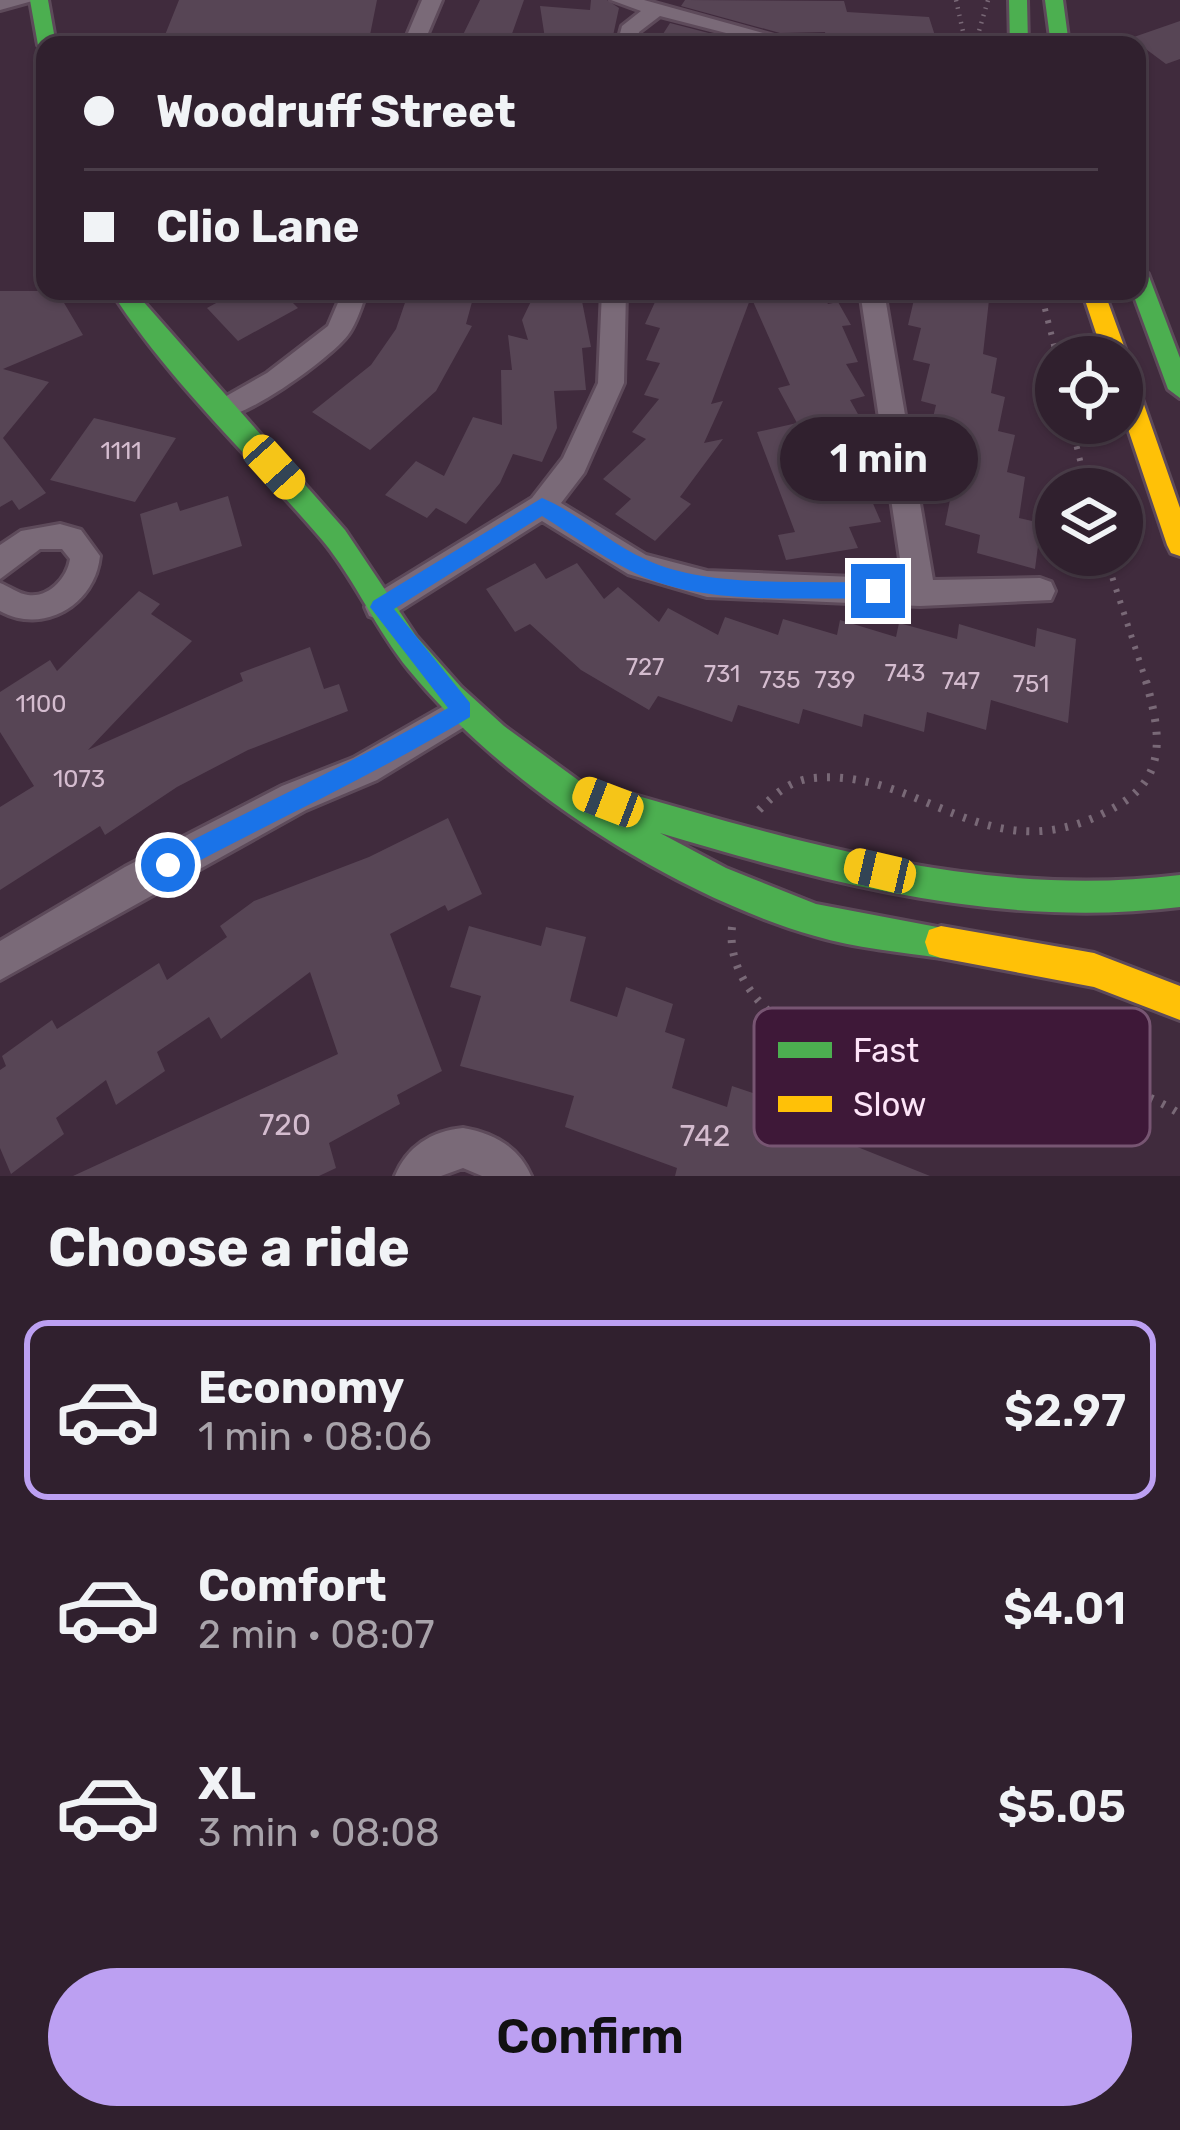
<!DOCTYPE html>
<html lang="en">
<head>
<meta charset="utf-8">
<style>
  body { margin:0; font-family:Rubik,sans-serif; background:#3c2d3a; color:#f1f3f6; height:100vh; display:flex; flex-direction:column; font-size:45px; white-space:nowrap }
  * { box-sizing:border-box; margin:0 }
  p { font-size:39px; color:#a8a3aa }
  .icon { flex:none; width:66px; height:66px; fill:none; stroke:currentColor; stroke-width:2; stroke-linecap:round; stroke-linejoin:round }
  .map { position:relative; height:1176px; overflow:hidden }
  .panel { display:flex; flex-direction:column; background:#30202e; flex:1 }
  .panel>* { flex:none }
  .banner { position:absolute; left:36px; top:36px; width:1110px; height:264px; border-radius:24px; box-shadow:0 3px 9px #0004,0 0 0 3px #4b3e4a; display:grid; align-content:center; height:264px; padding:0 48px; background:#30202e }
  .fabs { position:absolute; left:1035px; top:336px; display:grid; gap:24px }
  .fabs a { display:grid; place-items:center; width:108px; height:108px; border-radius:50%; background:#30202e; box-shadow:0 3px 9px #0004,0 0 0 3px #4b3e4a; font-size:60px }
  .end { position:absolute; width:54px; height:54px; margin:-27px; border:15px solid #1a73e8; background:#fff; box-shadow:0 0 0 6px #fff }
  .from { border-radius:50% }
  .bubble { position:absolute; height:84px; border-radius:42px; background:#30202e; box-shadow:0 3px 9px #0004,0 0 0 3px #4b3e4a; font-size:39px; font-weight:600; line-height:84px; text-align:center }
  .car { position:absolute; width:36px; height:72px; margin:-36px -18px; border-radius:15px; box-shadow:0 0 9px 3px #0007; background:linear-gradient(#f5c518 24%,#345 0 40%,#f5c518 0 76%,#345 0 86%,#f5c518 0) }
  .banner b { display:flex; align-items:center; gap:42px; height:114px; font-size:45px }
  .banner b+b { border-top:3px solid #4b3e4a }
  .banner i { width:30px; height:30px; background:#f1f3f6 }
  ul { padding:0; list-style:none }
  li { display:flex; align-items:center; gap:36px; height:180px; margin:0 24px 18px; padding:0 24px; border:6px solid transparent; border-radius:24px }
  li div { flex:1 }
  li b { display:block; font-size:45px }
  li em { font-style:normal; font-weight:600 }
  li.selected { border-color:#bca0f2 }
  li>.icon { width:108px; height:108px; stroke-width:1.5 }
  h2 { padding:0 48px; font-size:54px; line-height:144px }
  .button { display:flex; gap:24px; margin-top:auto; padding:24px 48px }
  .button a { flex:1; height:138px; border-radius:72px; background:#bca0f2; color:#111; font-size:48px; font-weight:600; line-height:138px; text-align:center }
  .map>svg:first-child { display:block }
</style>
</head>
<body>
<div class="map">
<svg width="1180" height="1176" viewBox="0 0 1180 1176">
  <rect width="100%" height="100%" fill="#402b3d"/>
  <path fill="#574555" d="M179,0H377L368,45H161Z
    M480,0H524L508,45H458Z
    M591,0H607L619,8L611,45H546L540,6L590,10Z
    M685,0L844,1L847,12L929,17L938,45L868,44L867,39H826L825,32L780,33L681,6Z
    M1180,21V59L1166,64L1131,38Z
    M670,23L755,45H656Z
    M0,291H57L83,335L3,369L49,382L3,438L46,493L19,510L12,500L0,507Z
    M238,291H281L298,308L238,341L207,308Z
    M409,291H475L466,324L472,326L436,391L370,450L312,412L371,365L396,329Z
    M553,291H580L591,347L582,348L586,390L554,391L557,428L542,462L513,454L500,483L466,524L436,508L427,518L385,495L416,461L444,476L473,417L502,425L501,370H512L508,335L528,340L522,320L534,295Z
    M660,291H821L828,304L838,302L851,325L842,326L858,362L846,364L865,396L850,400L871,437L860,440L877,483L865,485L881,522L849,527L858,548L786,560L778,535L795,532L757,432L797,423L778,388L790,385L751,297L711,404L723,401L704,443L723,439L680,497L691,504L655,541L615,514L631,499L603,479L646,439L632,432L659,399L644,395L660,363L646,360L660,328L645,324Z
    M916,291H990L983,354L997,358L991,393L1005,397L998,431L1015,435L1007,472L1025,477L1019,518L1041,523L1035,569L977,553L980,535L945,525L953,485L937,481L945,443L928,438L936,405L921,401L930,364L913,360L921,328L908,325Z
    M94,418L176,438L135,502L50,480Z
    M228,496L242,546L153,575L140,514L177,502L180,511Z
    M535,563L546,579L577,563L604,599L618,587L659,622L668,608L718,635L725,617L778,635L783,619L837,635L840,620L896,637L899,623L957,639L959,624L1035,647L1037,628L1076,639L1068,723L991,700L986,730L927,712L924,732L864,714L862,727L803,709L799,724L738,705L732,722L658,696L649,710L581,670L530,624L515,632L486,589Z
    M139,591L160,604L151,614L192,641L88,750L243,681L240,673L310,647L324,689L339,684L348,711L248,750L177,787L105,835L100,826L0,890V807L34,786L0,732V692L50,660L57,671Z
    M448,818L482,894L448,911L445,905L390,934L442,1071L397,1095L400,1104L329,1143L336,1168L319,1176H73L338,1054L310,972L221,1039L209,1017L157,1052L165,1071L116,1105L106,1080L56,1118L64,1134L11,1174L0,1148V1070L6,1066L2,1056L52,1020L57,1029L159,963L167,980L227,937L220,926L254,901L369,857Z
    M469,926L541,946L546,927L586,937L570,1001L617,1017L626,987L673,1004L665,1032L685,1039L672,1088L727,1107L732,1086L792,1106L790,1120L930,1176H675L677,1168L565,1127L574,1096L460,1066L481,996L450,987Z"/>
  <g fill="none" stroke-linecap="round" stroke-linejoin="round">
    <defs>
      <path id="street" d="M0,0H36L0,10Z
        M422,0H442L423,45H403Z
        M611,0H644L807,45H773L660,16L639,32L637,45H617L622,26L641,11Z
        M343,291H367C362,305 357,323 348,335C332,357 239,425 214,417L210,410L214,403L267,373L328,326Z
        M602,291H626L624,383L584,473L561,503L646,555L707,571L903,579L860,291H884L933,580L1040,578L1051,582L1055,591L1051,600L920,606L707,597L628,574L542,521L391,616L380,620L369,616L365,607L369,598L532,498L563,458L598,383Z
        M60,524L81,530L100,556C95,605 43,635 0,611V583C8,586 19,594 28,595C49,598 67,578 70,559L62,549H40L0,579V545L21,531Z
        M463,695L474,699L479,710L474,721L377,780L306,810L0,980V941L125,867L282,786L353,758Z
        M463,1128C493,1133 519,1147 531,1176H482L463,1168L441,1176H395C407,1147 431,1131 463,1128Z"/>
      <path id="fast" d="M30,0H48L56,45H45V50L38,45Z
        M1009,0H1027L1028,45H1010Z
        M1045,0H1063L1069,45H1051Z
        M1137,266L1148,274L1180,358V398L1168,389L1132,291H1137Z
        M111,291H134L345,530L416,636L461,687L504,726L604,799L617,790C801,843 986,899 1180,875V907C1002,929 830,884 660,833L726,868L816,904L953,930L957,942L953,954L941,958C899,952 856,948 815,936C672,895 503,785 409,670C376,630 356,581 323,541C253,459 169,382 111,291Z"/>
      <path id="slow" d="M1082,291H1104L1128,357L1124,363L1122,357H1104Z
        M1122,367L1134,376L1180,508V556L1171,553L1167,545L1122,411Z
        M941,926L1094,953L1180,986V1020L1094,987L941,958L929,954L925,942L929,930Z"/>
    </defs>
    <use href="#street" stroke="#5d4a5a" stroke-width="6"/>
    <use href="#fast" stroke="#5d4a5a" stroke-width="6"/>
    <use href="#slow" stroke="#5d4a5a" stroke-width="6"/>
    <path stroke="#796977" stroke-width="4.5" stroke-dasharray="1.5 6" stroke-linecap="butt" d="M956,0L966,45
      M975,45L988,0
      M1041,291L1043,300"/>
    <path stroke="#796977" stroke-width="6" stroke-dasharray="3 9" stroke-linecap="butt" d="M1042,297L1057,357
      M1071,423L1087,489
      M1105,555L1147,684"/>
    <path stroke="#796977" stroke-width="8" stroke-dasharray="3 10" stroke-linecap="butt" d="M759,810C775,794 789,781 813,778C926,767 992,883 1122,803C1169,773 1159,728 1146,681
      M732,927C725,992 797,1044 854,1058C872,1062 892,1061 910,1063C999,1070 1103,1064 1180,1114"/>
    <use href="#street" fill="#7a6a78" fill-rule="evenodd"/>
    <use href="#fast" fill="#4caf50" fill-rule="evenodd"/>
    <use href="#slow" fill="#ffc107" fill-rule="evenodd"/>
  </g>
  <path fill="#1a73e8" d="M542,498C580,514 610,544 647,560C709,589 809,580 878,583L887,591L878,599C799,596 701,608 629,570C599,555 571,534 542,516L394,609L470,703V717C374,775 275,820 176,873H160V857C256,806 354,763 448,708L370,607L373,601Z"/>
  <g text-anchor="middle" stroke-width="9" stroke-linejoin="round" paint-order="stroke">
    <g font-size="24" fill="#d4bccf">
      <text x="121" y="459">1111</text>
      <text x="645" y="675">727</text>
      <text x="905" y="681">743</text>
      <text x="722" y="682">731</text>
      <text x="780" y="688">735</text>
      <text x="835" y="688">739</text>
      <text x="961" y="689">747</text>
      <text x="1031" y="692">751</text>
      <text x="41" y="712">1100</text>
      <text x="79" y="787">1073</text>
    </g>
    <g font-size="30" fill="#d4bccf">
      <text x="285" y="1135">720</text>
      <text x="705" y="1146">742</text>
    </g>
  </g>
  <rect x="754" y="1008" width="396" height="138" rx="18" fill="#3e1838" stroke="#775572" stroke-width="3"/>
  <rect x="778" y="1042" width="54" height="16" fill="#4caf50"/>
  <rect x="778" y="1096" width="54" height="16" fill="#ffc107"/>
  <g font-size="33" fill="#fde4f8">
    <text x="853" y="1062">Fast</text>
    <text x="853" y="1116">Slow</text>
  </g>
</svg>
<div class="fabs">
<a><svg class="icon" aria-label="locate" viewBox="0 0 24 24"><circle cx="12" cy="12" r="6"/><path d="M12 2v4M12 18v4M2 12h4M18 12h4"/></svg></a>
<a><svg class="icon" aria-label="layers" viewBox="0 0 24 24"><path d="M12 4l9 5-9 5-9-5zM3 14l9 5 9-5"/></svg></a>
</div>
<i class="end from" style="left:168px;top:865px"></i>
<i class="end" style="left:878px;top:591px"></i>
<div class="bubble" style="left:780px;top:417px;width:198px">1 min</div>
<i class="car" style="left:274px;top:467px;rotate:138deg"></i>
<i class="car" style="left:608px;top:802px;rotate:291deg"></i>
<i class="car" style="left:880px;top:871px;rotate:283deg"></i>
<div class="banner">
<b><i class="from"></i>Woodruff Street</b>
<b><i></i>Clio Lane</b>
</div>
</div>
<section class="panel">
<h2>Choose a ride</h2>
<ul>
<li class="selected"><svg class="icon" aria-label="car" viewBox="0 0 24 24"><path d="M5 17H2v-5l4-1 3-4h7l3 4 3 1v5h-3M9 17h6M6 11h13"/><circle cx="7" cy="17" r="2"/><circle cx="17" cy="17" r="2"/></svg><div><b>Economy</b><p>1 min · 08:06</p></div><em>$2.97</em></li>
<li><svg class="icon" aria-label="car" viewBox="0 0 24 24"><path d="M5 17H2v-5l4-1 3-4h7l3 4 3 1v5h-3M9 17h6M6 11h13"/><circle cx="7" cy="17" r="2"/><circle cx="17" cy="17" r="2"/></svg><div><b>Comfort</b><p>2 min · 08:07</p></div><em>$4.01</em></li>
<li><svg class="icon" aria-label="car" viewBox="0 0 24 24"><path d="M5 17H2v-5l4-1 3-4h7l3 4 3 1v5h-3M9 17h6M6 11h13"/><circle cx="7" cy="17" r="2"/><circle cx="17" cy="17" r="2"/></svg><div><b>XL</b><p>3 min · 08:08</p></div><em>$5.05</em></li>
</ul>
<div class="button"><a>Confirm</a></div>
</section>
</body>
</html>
